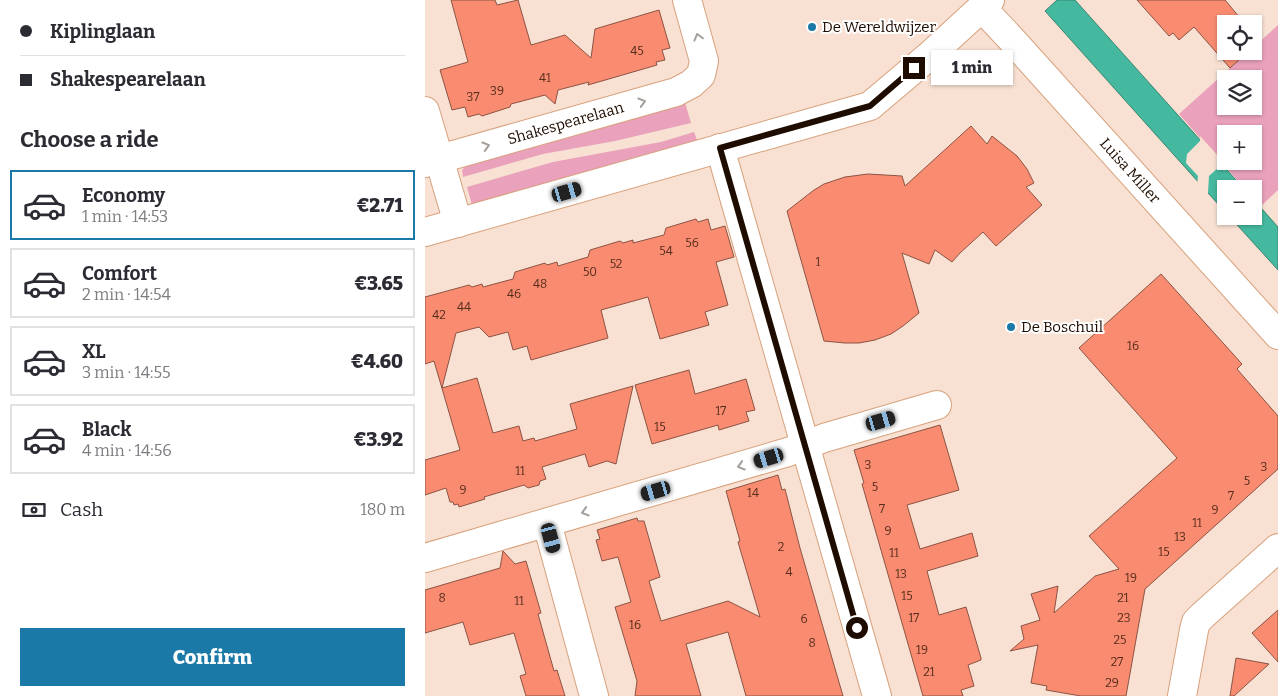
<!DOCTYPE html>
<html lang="en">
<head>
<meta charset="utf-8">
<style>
  body { margin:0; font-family:Bitter,serif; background:#f2f2f3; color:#2b2b33; height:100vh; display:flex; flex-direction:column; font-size:19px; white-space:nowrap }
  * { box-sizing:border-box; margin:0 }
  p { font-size:16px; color:#7c7c81 }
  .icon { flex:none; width:28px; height:28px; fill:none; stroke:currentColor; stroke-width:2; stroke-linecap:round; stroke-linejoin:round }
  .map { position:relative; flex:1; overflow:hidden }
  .panel { display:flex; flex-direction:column; background:#fff; width:425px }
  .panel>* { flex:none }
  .top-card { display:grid; align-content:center; height:110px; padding:0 20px; background:#fff }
  .buttons { position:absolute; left:792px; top:15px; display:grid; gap:10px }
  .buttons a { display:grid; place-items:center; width:45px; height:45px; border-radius:0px; background:#fff; box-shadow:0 1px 4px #0004; font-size:25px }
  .end { position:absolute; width:22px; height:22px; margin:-11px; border:6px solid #1f0c01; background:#fff; box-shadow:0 0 0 2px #fff }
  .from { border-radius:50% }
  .bubble { position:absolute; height:35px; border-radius:0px; background:#fff; box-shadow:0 1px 4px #0004; font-size:16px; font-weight:800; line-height:35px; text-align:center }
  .car { position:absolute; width:15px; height:30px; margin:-15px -8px; border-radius:6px; box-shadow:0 0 4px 1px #0007; background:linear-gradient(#222 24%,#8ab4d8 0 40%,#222 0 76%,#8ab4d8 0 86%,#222 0) }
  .top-card b { display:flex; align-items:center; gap:18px; height:48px; font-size:19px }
  .top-card b+b { border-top:1px solid #e1e1e2 }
  .top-card i { width:12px; height:12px; background:#2b2b33 }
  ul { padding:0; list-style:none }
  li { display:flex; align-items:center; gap:15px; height:70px; margin:0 10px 8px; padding:0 10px; border:2px solid #e1e1e2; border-radius:0px }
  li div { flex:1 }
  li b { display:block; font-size:19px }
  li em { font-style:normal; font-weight:800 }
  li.selected { border-color:#1a79a6 }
  li>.icon { width:45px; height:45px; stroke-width:1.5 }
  h2 { padding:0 20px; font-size:22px; line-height:60px }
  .pay { display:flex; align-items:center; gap:12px; height:55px; padding:0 20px; font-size:19px }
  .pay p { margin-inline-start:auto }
  .action { display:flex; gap:10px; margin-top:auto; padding:10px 20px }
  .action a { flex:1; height:58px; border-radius:0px; background:#1a79a6; color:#fff; font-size:20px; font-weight:800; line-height:58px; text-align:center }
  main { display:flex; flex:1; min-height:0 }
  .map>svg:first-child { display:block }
</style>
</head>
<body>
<main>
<section class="panel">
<div class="top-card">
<b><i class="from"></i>Kiplinglaan</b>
<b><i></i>Shakespearelaan</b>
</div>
<h2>Choose a ride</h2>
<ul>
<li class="selected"><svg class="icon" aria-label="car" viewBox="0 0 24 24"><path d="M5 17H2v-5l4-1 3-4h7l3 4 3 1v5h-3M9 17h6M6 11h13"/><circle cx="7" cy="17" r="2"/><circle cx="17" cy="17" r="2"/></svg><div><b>Economy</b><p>1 min · 14:53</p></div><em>€2.71</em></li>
<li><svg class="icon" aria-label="car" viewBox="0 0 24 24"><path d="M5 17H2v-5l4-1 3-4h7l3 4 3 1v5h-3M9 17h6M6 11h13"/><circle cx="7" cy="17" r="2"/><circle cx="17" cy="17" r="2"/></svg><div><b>Comfort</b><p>2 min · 14:54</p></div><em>€3.65</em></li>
<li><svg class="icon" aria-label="car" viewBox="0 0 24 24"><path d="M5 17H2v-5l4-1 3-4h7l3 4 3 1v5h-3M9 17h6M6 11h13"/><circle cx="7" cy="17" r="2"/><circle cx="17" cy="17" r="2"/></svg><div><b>XL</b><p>3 min · 14:55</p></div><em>€4.60</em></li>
<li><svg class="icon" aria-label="car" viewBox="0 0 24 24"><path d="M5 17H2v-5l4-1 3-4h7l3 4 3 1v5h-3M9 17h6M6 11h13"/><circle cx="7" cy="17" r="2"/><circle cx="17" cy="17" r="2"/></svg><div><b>Black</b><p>4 min · 14:56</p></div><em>€3.92</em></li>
</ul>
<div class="pay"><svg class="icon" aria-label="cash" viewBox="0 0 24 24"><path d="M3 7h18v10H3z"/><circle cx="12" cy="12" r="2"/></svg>Cash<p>180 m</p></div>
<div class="action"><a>Confirm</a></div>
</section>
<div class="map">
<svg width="853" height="696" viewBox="0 0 853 696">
  <rect width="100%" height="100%" fill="#f8e1d2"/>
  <path fill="#e9a1bc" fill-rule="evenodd" d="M853,25V190L836,206L829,198V189H820L754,114L824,51H829V47ZM801,79H829V106H801ZM801,134H829V161H801Z
    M259,99L266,123L190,141L118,154L38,177L37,170L46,161Z
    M269,132L272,140L47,205L42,187L128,162L236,142Z"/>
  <path fill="#45b99f" stroke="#3a8570" d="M632,0H650L819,189H801V213L620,11Z
    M829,200L853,227V270L804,216H829Z"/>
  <path fill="#f8e1d2" d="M775,136L795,158V166L784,176L783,193L781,194L772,185L773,176L761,163L762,154L775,141Z"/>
  <path fill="#f98c70" stroke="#8c5343" d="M26,0H70L72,5L93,0L106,45L140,35L166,58L170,29L234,10L245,48L237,50L240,60L231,62L232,65L163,85L164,82L133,90L130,104L120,95L86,104L85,107L57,116L54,114L43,117L40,107L27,110L15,70L43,62Z
    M712,0H800L820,24H801V51H824L805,68L769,27L754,40L748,33L744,36Z
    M546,126L562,144L567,136L592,156L602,169L609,183L601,187L617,205L571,246L558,232L535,253L527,262L510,250L504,264L477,253L494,313L478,326L466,334L450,340L434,343H420L399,341L362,211L389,190L399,184L420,177L443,174L477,176L480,186Z
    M271,219L273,222L283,219L286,230L300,226L309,257L291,262L303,305L280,312L284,325L235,339L223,297L176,310L183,338L106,360L102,346L88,350L83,332L64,337L54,327L31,333L17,388L52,378L68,433L94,426L98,441L109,438L110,441L152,429L145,404L208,386L191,464L182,461L164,467L160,454L117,467L121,479L115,481L114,485L103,488L99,485L59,497L60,499L34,507L33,504L29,505L28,502H25L21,488L0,495V460L35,450L9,361L0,364V297L44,285L47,287L57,284L58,287L88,279L90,272L120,263L122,265L132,262L133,266L163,257L165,250L195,241L198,243L208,240V243L239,235L241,228Z
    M736,274L817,364L812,369L853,416V469L720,589L701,696H656L621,690L622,686L606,683L613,645L585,651L599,639L596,626L615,620L606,594L633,586L629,613L670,576L694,569L664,536L752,458L654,348Z
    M264,370L270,394L321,379L330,410L321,412L324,421L294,430L293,425L227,444L210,385Z
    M515,425L534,490L482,505L495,549L547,533L553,556L502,571L514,615L541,607L556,658V660L543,665L549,686L536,690L538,696H498L437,484L439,483L429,450Z
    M353,475L357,490L360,489L375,548L418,696H321L303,632L261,644L276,696H210L212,681L190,607L206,602L193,557L177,561L171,540L175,539L172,530L212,518L213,521H219L235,577L224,581L236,621L303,601L335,617L313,542L315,541L301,491Z
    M78,551L90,564L101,561L116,613L113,614L129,671L132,670L140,696H101L95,676L101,674L89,633L45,645L38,622L0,633V590L75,568Z
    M853,610V662L827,633Z
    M811,658L844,664L809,696H805Z"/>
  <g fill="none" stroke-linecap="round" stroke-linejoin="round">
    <defs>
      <g id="minor">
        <path id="s1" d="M557,8L588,41L853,335"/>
        <path d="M0,111L33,223"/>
        <path d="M295,148L452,696"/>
        <path id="s2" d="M0,163L251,92L266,84L276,75L279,61L262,0"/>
        <path d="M0,232L445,106L504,56L565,0"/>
        <path d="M122,523L169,696"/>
        <path d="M0,558L363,452L399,438L512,405"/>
        <path d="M757,696L769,630L771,622L777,616L853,548"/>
      </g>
    </defs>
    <use href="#minor" stroke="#d7a17d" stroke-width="30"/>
    <use href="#minor" stroke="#fff" stroke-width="28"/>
  </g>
  <defs><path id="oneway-chevron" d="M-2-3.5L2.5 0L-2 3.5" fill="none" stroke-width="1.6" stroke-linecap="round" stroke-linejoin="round" transform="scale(1.25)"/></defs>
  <g stroke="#a59e99">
    <use href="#oneway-chevron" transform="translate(273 37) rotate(-105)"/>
    <use href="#oneway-chevron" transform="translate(217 102) rotate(-16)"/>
    <use href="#oneway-chevron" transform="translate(61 146) rotate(-16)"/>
    <use href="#oneway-chevron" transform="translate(316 466) rotate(163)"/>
    <use href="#oneway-chevron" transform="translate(160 512) rotate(163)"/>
  </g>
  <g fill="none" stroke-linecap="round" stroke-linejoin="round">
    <path stroke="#1f0c01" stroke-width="6" d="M432,628L295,148L445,106L489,68"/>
  </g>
  <g fill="#1a79a6" stroke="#fff" stroke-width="2">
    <circle cx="387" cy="27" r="5"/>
    <circle cx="586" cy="327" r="5"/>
  </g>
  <g text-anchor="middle" stroke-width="4" stroke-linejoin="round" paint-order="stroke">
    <g font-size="12" fill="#562c1d">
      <text x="212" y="55">45</text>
      <text x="120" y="82">41</text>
      <text x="72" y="95">39</text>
      <text x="48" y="101">37</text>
      <text x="267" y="247">56</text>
      <text x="241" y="255">54</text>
      <text x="393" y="266">1</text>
      <text x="191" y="268">52</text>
      <text x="165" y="276">50</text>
      <text x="115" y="288">48</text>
      <text x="89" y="298">46</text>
      <text x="39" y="311">44</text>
      <text x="14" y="319">42</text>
      <text x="708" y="350">16</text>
      <text x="296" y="415">17</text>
      <text x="235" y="431">15</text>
      <text x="443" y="469">3</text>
      <text x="839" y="471">3</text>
      <text x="95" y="475">11</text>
      <text x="822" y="485">5</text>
      <text x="450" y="491">5</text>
      <text x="38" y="494">9</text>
      <text x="328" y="497">14</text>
      <text x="806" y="500">7</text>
      <text x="457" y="513">7</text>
      <text x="790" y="514">9</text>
      <text x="772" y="527">11</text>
      <text x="463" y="535">9</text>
      <text x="755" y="541">13</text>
      <text x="356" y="551">2</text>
      <text x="739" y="556">15</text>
      <text x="469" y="557">11</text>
      <text x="364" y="576">4</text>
      <text x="476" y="578">13</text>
      <text x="706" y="582">19</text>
      <text x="482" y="600">15</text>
      <text x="17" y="602">8</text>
      <text x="698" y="602">21</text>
      <text x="94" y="605">11</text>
      <text x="489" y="622">17</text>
      <text x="699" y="622">23</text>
      <text x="379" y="623">6</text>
      <text x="210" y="629">16</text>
      <text x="695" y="644">25</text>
      <text x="387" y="647">8</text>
      <text x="497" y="654">19</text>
      <text x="692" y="666">27</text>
      <text x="504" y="676">21</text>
      <text x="687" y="687">29</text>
    </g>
    <g font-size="15" fill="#1f0c01" stroke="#fff" text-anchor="start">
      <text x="397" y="32">De Wereldwijzer</text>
      <text x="596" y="332">De Boschuil</text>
    </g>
    <g font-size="15" fill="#1f0c01" stroke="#fff">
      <text dy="5" stroke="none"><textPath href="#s2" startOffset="146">Shakespearelaan</textPath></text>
      <text dy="5" stroke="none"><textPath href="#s1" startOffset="220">Luisa Miller</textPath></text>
    </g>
  </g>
</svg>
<div class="buttons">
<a><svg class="icon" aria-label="locate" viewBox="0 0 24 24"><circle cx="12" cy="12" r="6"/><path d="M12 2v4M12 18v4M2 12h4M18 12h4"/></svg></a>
<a><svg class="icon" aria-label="layers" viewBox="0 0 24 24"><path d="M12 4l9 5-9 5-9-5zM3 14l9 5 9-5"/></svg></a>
<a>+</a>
<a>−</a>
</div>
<i class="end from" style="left:432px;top:628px"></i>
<i class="end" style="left:489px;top:68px"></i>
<div class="bubble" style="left:506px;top:50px;width:82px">1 min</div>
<i class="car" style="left:142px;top:192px;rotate:74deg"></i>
<i class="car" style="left:456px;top:421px;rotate:74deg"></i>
<i class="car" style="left:344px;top:458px;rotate:253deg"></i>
<i class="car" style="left:231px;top:491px;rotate:254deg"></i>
<i class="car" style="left:126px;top:538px;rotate:165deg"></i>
</div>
</main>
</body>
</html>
